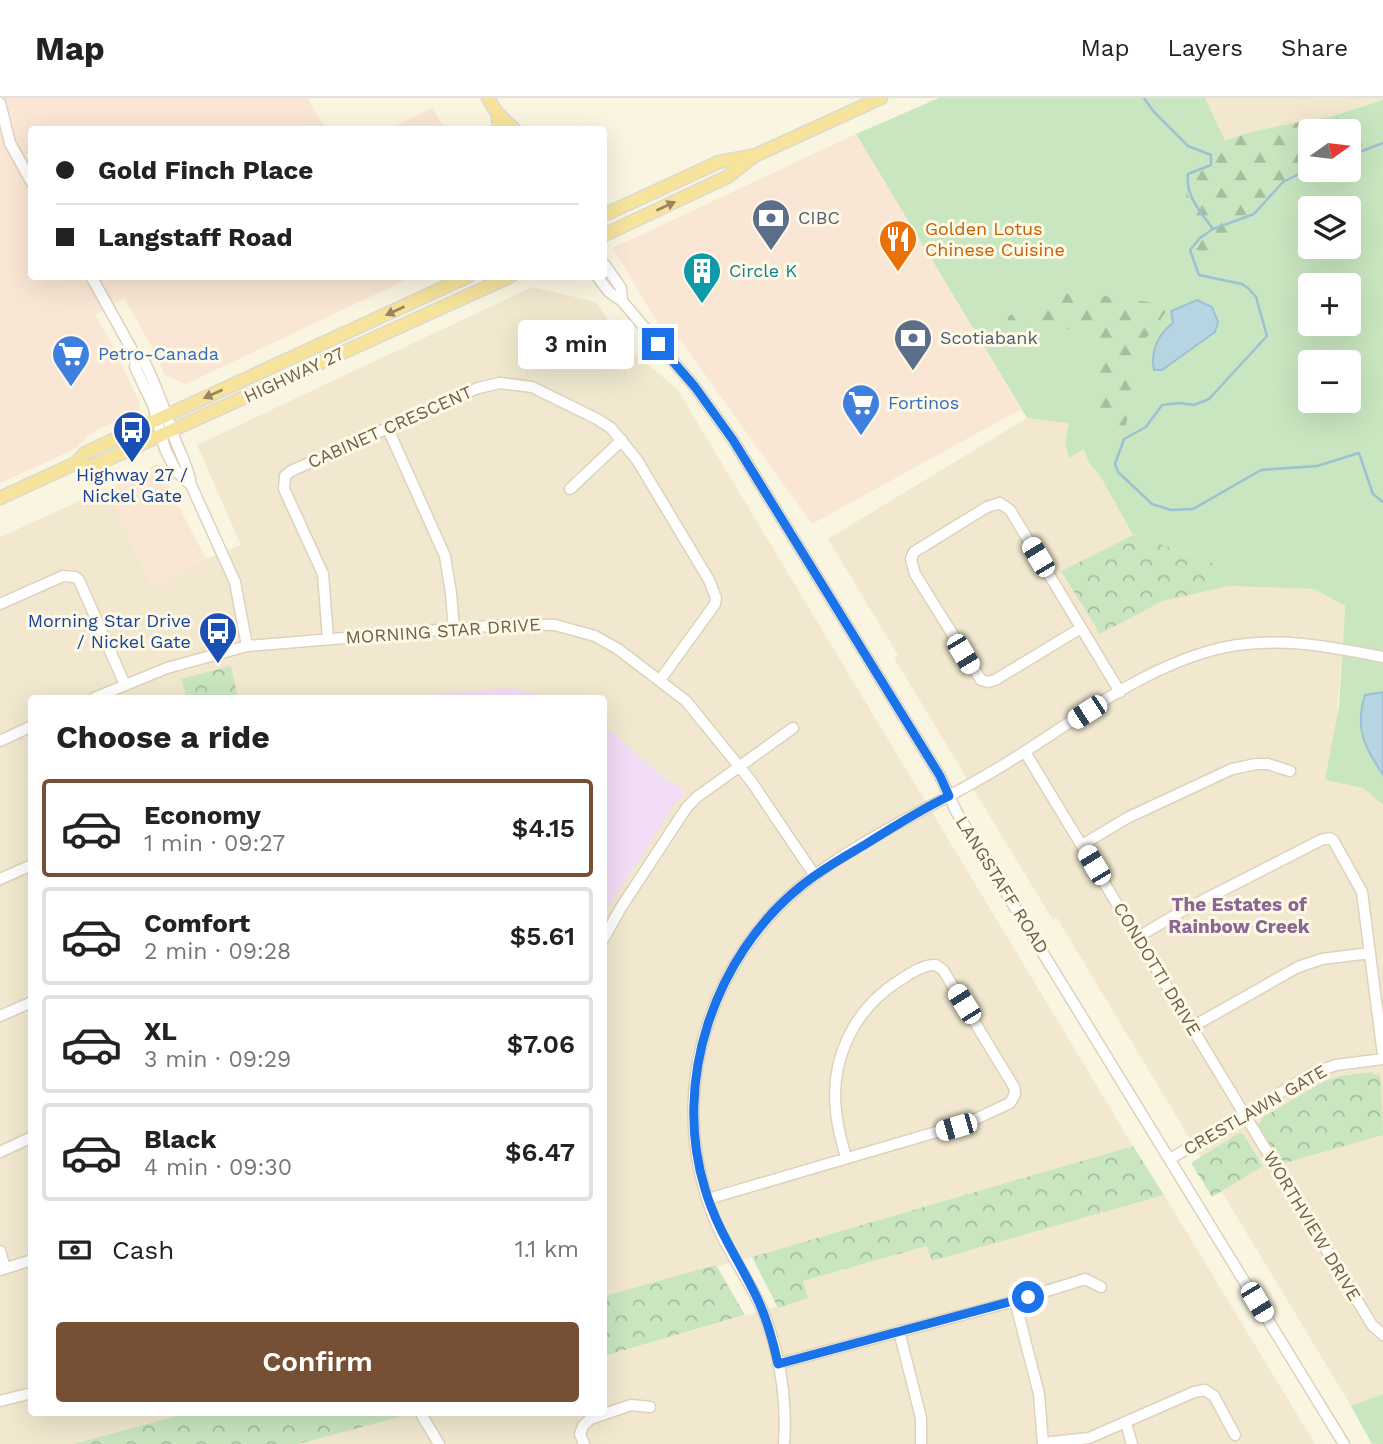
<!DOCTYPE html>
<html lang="en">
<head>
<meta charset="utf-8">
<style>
  body { margin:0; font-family:"Work Sans",sans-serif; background:#f6f6f6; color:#222; height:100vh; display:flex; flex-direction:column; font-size:26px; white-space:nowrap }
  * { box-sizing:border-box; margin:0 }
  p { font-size:23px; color:#767676 }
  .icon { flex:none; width:38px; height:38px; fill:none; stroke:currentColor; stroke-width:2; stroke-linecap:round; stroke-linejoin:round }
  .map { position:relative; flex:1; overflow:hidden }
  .panel { position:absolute; left:28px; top:597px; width:579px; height:721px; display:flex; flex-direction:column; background:#fff; border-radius:7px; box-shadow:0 7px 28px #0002 }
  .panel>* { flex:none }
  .banner { position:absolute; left:28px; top:28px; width:579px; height:154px; border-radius:7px; box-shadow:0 7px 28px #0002; display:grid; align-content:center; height:154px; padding:0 28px; background:#fff }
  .needle { width:46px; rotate:76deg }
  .fabs { position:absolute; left:1298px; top:21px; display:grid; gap:14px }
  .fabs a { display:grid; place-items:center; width:63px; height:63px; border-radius:7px; background:#fff; box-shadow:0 7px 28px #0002; font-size:35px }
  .end { position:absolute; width:32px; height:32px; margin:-16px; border:9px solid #1a73e8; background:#fff; box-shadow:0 0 0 4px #fff }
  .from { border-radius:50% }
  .bubble { position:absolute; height:49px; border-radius:7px; background:#fff; box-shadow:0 7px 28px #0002; font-size:23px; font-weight:600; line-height:49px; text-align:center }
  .car { position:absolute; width:21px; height:42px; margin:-21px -10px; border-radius:9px; box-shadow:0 0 5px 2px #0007; background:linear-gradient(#fff 24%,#345 0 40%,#fff 0 76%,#345 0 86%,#fff 0) }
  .banner b { display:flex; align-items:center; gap:24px; height:66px; font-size:26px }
  .banner b+b { border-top:2px solid #e0e0e0 }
  .banner i { width:18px; height:18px; background:#222 }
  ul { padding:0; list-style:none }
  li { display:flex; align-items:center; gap:21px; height:98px; margin:0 14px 10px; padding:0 14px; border:4px solid #e0e0e0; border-radius:7px }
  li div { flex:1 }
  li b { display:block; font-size:26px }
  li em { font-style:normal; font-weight:600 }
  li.on { border-color:#774f35 }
  li>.icon { width:63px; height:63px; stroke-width:1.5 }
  h2 { padding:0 28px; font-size:32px; line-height:84px }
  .pay { display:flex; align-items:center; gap:18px; height:77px; padding:0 28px; font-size:26px }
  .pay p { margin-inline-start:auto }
  .cta { display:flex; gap:14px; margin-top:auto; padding:14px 28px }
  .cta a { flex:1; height:80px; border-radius:7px; background:#774f35; color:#fff; font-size:28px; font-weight:600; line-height:80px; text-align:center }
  header { display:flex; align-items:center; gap:42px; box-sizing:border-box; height:98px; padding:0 35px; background:#fff; border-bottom:2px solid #e0e0e0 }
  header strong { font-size:33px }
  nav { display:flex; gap:38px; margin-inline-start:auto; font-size:24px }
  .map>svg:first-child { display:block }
</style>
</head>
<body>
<header>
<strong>Map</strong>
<nav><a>Map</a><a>Layers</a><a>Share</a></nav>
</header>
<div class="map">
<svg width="1383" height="1346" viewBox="0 0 1383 1346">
  <defs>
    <pattern id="forest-firs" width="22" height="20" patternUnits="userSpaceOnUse" patternTransform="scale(1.75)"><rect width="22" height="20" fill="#c9e6c0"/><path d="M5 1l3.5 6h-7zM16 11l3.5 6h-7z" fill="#a7be9e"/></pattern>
    <pattern id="park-crowns" width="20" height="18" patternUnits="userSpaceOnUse" patternTransform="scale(1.75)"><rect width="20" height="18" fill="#c9e6c0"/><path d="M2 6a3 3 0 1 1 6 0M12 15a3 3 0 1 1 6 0" fill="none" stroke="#a7be9e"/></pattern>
  </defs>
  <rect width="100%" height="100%" fill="#faf5e0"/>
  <path fill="#f1e8cf" d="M1205,0H1383V2L1229,51Z
    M532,189L596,204L622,245L677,291L1133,1048L752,1159L604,1198V600H32V1314H191L72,1346H0V439L106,391L153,489L206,461L241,447L197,347Z
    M1027,320L1069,324L1065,346L1069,359L1084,350L1089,365L1099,376L1133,437L1061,473L1100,536L1163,503L1229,488L1314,491L1345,508L1336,632L1325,682L1363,690L1383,707V1296L1351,1308L1057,820L1053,822L991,720L894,560L898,557L828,441Z
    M1164,1097L1315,1346H299L415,1314H604V1258L807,1200L803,1183L928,1148L932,1163Z"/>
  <path fill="#fae6d4" d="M0,0H307L326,31L32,32V178L412,179L186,286L164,276L157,258L124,200L95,217L114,250L140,306L139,312L89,336L77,350L0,385Z
    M432,10L445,31H389Z
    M856,36L1021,311L812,426L681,243L657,224L613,150Z
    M157,366L206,461L153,489L106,391Z"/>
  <path fill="#f1ddf6" d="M512,590L550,600H414V598Z
    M604,627L664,680L686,693L674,707L604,816Z"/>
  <path fill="#c9e6c0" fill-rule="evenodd" d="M939,0H1205L1229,51L1383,2V707L1363,690L1325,682L1339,608L1345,508L1314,491L1229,488L1227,472L1202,460L1133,437L1099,376L1089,365L1084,351L1069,360L1065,346L1069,325L1027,320L856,36ZM1311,33H1349V72H1311ZM1311,110H1349V149H1311ZM1311,187H1349V226H1311ZM1311,264H1349V303H1311Z
    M1383,1296V1346H1372L1351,1308Z"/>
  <path fill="url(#forest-firs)" fill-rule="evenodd" d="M1359,13C1363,31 1371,55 1355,70C1335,89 1294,85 1274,99C1248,117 1231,154 1196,154C1190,135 1182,88 1189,69C1205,32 1321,23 1359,13ZM1311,33H1349V72H1311Z
    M1075,194L1149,204L1167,212L1151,235L1134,250V301L1125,329L1094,336L1099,254L1094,237L1081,231H1064L1042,226L1010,239L1004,232L1009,218L1048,200Z"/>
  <path fill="url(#park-crowns)" d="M1133,437L1202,460L1227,472L1229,488L1163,503L1100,536L1061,473Z
    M231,568L238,600H187L181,581Z
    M1372,974L1375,977L1379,976L1381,984L1383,1037L1281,1066L1258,1027L1261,1024L1262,1020L1324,983L1341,978Z
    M1239,1035L1243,1036L1263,1068L1212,1099L1191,1065Z
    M1133,1048L1164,1097L932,1163L927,1148L803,1183L808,1200L778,1210L752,1159Z
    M716,1167L745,1217L604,1258V1198Z
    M191,1314H409L410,1316L299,1346H73Z"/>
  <path fill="#b7d4e2" stroke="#9dc1d3" stroke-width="2" d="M1197,202L1212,209L1218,224L1215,234L1162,272H1154C1150,254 1158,236 1173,225L1171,213Z
    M1383,594V677C1365,649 1354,632 1365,597Z"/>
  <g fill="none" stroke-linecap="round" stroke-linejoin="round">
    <path stroke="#9dc1d3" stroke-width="2.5" d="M1144,0L1154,14L1188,48L1211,57V67L1188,76C1185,98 1201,114 1213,131
      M1349,58L1383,45
      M1327,72L1303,80L1299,76L1283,84L1254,116L1213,131L1200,140L1190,152L1199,177L1242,186L1249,191L1256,199L1267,238L1209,301L1194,307L1179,305L1162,307L1146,329L1124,341L1115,366L1118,374L1152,406L1171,412L1193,411L1261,372L1317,368L1359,355L1373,396L1383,404"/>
    <defs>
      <path id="minor" d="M0,5L10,45L32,85
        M604,166L621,190L622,203
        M91,178L137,261L135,269L153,307L165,351L176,373L191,387
        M597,178L609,194L622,203L695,289L733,342L940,678L957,715L1344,1346
        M137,261L145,265C158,291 166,317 176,344C182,359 189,371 191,387L235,484L247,548
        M388,331L445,458L451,495L454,531
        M570,391L622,342
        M0,506L63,478L75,479L79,482L125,587
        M1081,530L995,582L988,584L981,582L915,476L911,461L914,454L987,409L1000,405L1010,412L1120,594
        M328,541L323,476L284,391L285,378L291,373L478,290L500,285L532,289L597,321L611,330L637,362L709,482L716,500L715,506L660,582
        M94,600L167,570L247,548L513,526L555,527L595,538L618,551L686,603L751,683L815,778
        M0,643L32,628
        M1025,654L1372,1227L1383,1237
        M1082,747L1127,720L1232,671L1256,666H1268L1290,673
        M0,781L32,767
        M1138,839L1182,813L1321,742L1329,740L1333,742L1362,794L1383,957
        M604,840L620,811L687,709L697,699L793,630
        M0,918L32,904
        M1192,929L1298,869L1322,861L1370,855
        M0,1054L32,1039
        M1170,1061L1313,975L1336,967L1383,961
        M708,1101L967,1025L1010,1005L1015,996L1014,989L943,872L936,867C923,866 908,877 897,884C854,912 830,961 836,1013C837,1029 842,1044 846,1060
        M0,1153L5,1170
        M0,1172L32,1162
        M1015,1203L1039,1296L1043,1346
        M899,1233L921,1320V1346
        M778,1266L1015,1203L1085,1181L1101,1189
        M0,1303L32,1295
        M420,1314L439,1346
        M1126,1325L1132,1346
        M1043,1345L1089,1340L1194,1294L1205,1292L1214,1298L1235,1337
        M584,1346L580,1336L583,1328L590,1321L631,1307L650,1309
        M784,1346C787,1302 780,1257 764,1216C753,1189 736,1165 722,1138C701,1095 691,1045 694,997C699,918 738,841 800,789C859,740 939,707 1005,666C1074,624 1141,569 1221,550C1276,538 1328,548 1383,559"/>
      <path id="major" d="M488,0L497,15L500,32
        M497,15L515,32
        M604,117L719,64L756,57L881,0
        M604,137L727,79L753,59
        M76,365L91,369L511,178
        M0,400L76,365L85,355L469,178"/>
    </defs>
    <use href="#minor" stroke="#ded2bd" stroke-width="13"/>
    <use href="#major" stroke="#dcd8d3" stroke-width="15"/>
    <use href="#minor" stroke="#fff" stroke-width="10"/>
    <use href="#major" stroke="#f6e49c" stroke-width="12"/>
  </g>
  <defs><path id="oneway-solid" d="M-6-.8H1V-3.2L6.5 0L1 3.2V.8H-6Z" transform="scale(1.75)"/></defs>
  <g fill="#988662">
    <use href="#oneway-solid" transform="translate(666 108) rotate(-25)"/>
    <use href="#oneway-solid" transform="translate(395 213) rotate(155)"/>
    <use href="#oneway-solid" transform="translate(213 296) rotate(156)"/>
  </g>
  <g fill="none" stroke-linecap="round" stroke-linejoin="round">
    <path stroke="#1a73e8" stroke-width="9" d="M658,246L695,289L733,342L940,678L949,698C920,712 893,729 866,746C844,759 820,772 800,789C714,859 672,984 705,1091C717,1132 739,1162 757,1200C767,1221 773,1243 778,1266L1028,1199"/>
  </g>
  <defs>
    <symbol id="bank-pin" viewBox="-11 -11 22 30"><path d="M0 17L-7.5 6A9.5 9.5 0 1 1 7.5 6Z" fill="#5c6f8a" stroke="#fef9e6"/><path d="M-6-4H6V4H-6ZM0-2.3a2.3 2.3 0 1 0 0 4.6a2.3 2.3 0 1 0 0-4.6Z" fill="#fff"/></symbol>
    <symbol id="restaurant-pin" viewBox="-11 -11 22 30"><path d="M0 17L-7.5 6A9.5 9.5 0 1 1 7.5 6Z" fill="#e8710a" stroke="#fef9e6"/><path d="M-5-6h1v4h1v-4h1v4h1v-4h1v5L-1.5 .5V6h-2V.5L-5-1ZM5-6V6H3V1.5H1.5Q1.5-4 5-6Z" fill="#fff"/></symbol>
    <symbol id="building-pin" viewBox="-11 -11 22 30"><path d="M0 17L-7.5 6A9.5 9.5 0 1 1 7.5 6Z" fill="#0f9aa8" stroke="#fef9e6"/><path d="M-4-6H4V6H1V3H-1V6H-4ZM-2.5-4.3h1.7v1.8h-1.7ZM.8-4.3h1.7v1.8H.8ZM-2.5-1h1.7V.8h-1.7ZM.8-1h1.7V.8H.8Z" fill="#fff"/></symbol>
    <symbol id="supermarket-pin" viewBox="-11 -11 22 30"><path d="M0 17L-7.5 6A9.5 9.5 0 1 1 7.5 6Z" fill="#3f7fe0" stroke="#fef9e6"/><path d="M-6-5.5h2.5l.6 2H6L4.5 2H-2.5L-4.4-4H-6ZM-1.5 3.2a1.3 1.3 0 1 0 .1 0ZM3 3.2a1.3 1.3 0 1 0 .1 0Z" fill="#fff"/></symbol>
    <symbol id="bus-pin" viewBox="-11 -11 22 30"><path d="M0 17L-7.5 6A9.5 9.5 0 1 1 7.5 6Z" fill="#1a4fb4" stroke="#fef9e6"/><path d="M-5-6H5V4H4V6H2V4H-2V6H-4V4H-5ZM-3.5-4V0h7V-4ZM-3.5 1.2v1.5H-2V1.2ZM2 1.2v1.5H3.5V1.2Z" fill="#fff"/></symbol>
  </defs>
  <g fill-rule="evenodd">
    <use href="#bank-pin" x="749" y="98" width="44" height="60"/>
    <use href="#restaurant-pin" x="876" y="119" width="44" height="60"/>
    <use href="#building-pin" x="680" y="151" width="44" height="60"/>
    <use href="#bank-pin" x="891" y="218" width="44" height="60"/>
    <use href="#supermarket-pin" x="49" y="234" width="44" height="60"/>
    <use href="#supermarket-pin" x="839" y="283" width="44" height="60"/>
    <use href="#bus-pin" x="110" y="310" width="44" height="60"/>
    <use href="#bus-pin" x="196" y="511" width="44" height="60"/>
  </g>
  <g text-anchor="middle" stroke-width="6" stroke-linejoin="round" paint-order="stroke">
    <g font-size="18" fill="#4e5e75" stroke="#fef9e6" text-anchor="start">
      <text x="798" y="126">CIBC</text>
      <text x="940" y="246">Scotiabank</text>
    </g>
    <g font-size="18" fill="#c56008" stroke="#fef9e6" text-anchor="start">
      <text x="925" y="137">Golden Lotus<tspan x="925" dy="21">Chinese Cuisine</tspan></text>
    </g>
    <g font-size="18" fill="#0d838f" stroke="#fef9e6" text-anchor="start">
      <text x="729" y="179">Circle K</text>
    </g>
    <g font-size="18" fill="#366cbe" stroke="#fef9e6" text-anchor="start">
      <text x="98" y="262">Petro-Canada</text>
      <text x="888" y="311">Fortinos</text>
    </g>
    <g font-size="18" fill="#6f5e49" stroke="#fef9e6">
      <text transform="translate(294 277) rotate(-25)" y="6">HIGHWAY 27</text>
      <text transform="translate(390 329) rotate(-24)" y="6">CABINET CRESCENT</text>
      <text transform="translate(443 533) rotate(-4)" y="6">MORNING STAR DRIVE</text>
      <text transform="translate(1002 787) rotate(58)" y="6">LANGSTAFF ROAD</text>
      <text transform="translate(1157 871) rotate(59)" y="6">CONDOTTI DRIVE</text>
      <text transform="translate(1255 1012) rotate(-30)" y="6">CRESTLAWN GATE</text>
      <text transform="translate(1312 1128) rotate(59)" y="6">WORTHVIEW DRIVE</text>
    </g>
    <g font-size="18" fill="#164399" stroke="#fef9e6">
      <text x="132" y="383">Highway 27 /<tspan x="132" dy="21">Nickel Gate</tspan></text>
      <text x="191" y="529" text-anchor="end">Morning Star Drive<tspan x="191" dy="21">/ Nickel Gate</tspan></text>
    </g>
    <g font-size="19" font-weight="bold" fill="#8b6593" stroke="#fef9e6">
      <text x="1239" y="813">The Estates of<tspan x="1239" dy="22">Rainbow Creek</tspan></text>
    </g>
  </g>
</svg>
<div class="fabs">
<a><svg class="needle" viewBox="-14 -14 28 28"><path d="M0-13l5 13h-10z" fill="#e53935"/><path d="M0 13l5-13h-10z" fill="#767676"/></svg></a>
<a><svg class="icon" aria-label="layers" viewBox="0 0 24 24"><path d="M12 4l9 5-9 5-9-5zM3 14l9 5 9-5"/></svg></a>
<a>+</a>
<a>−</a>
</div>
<i class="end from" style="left:1028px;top:1199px"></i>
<i class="end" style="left:658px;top:246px"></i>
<div class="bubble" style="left:518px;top:222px;width:116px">3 min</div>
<i class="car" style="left:1038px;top:459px;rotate:329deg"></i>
<i class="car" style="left:963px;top:556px;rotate:149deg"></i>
<i class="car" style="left:1087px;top:614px;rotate:237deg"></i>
<i class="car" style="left:1094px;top:767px;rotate:329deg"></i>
<i class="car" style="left:964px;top:906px;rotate:328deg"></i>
<i class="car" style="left:956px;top:1029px;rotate:254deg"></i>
<i class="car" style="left:1257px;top:1204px;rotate:149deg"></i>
<div class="banner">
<b><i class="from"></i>Gold Finch Place</b>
<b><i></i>Langstaff Road</b>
</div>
<section class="panel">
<h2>Choose a ride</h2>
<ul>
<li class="on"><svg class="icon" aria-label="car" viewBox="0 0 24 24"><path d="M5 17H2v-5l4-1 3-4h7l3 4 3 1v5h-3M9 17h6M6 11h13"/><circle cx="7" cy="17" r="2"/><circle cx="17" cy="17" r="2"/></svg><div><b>Economy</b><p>1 min · 09:27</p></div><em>$4.15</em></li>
<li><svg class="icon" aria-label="car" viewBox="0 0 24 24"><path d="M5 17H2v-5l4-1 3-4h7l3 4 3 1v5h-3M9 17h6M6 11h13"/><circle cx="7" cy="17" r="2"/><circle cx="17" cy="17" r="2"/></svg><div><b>Comfort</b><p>2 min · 09:28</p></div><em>$5.61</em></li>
<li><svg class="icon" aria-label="car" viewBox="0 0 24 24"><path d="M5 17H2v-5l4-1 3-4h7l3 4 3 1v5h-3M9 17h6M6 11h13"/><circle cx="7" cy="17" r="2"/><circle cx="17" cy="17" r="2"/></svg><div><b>XL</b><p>3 min · 09:29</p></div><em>$7.06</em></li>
<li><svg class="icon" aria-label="car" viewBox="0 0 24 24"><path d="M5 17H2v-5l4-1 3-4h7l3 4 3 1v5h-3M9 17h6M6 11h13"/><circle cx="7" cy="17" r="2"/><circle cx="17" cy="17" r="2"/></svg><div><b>Black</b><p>4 min · 09:30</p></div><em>$6.47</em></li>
</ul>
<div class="pay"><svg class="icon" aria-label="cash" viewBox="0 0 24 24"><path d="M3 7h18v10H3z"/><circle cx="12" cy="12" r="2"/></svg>Cash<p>1.1 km</p></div>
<div class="cta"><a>Confirm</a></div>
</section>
</div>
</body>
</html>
